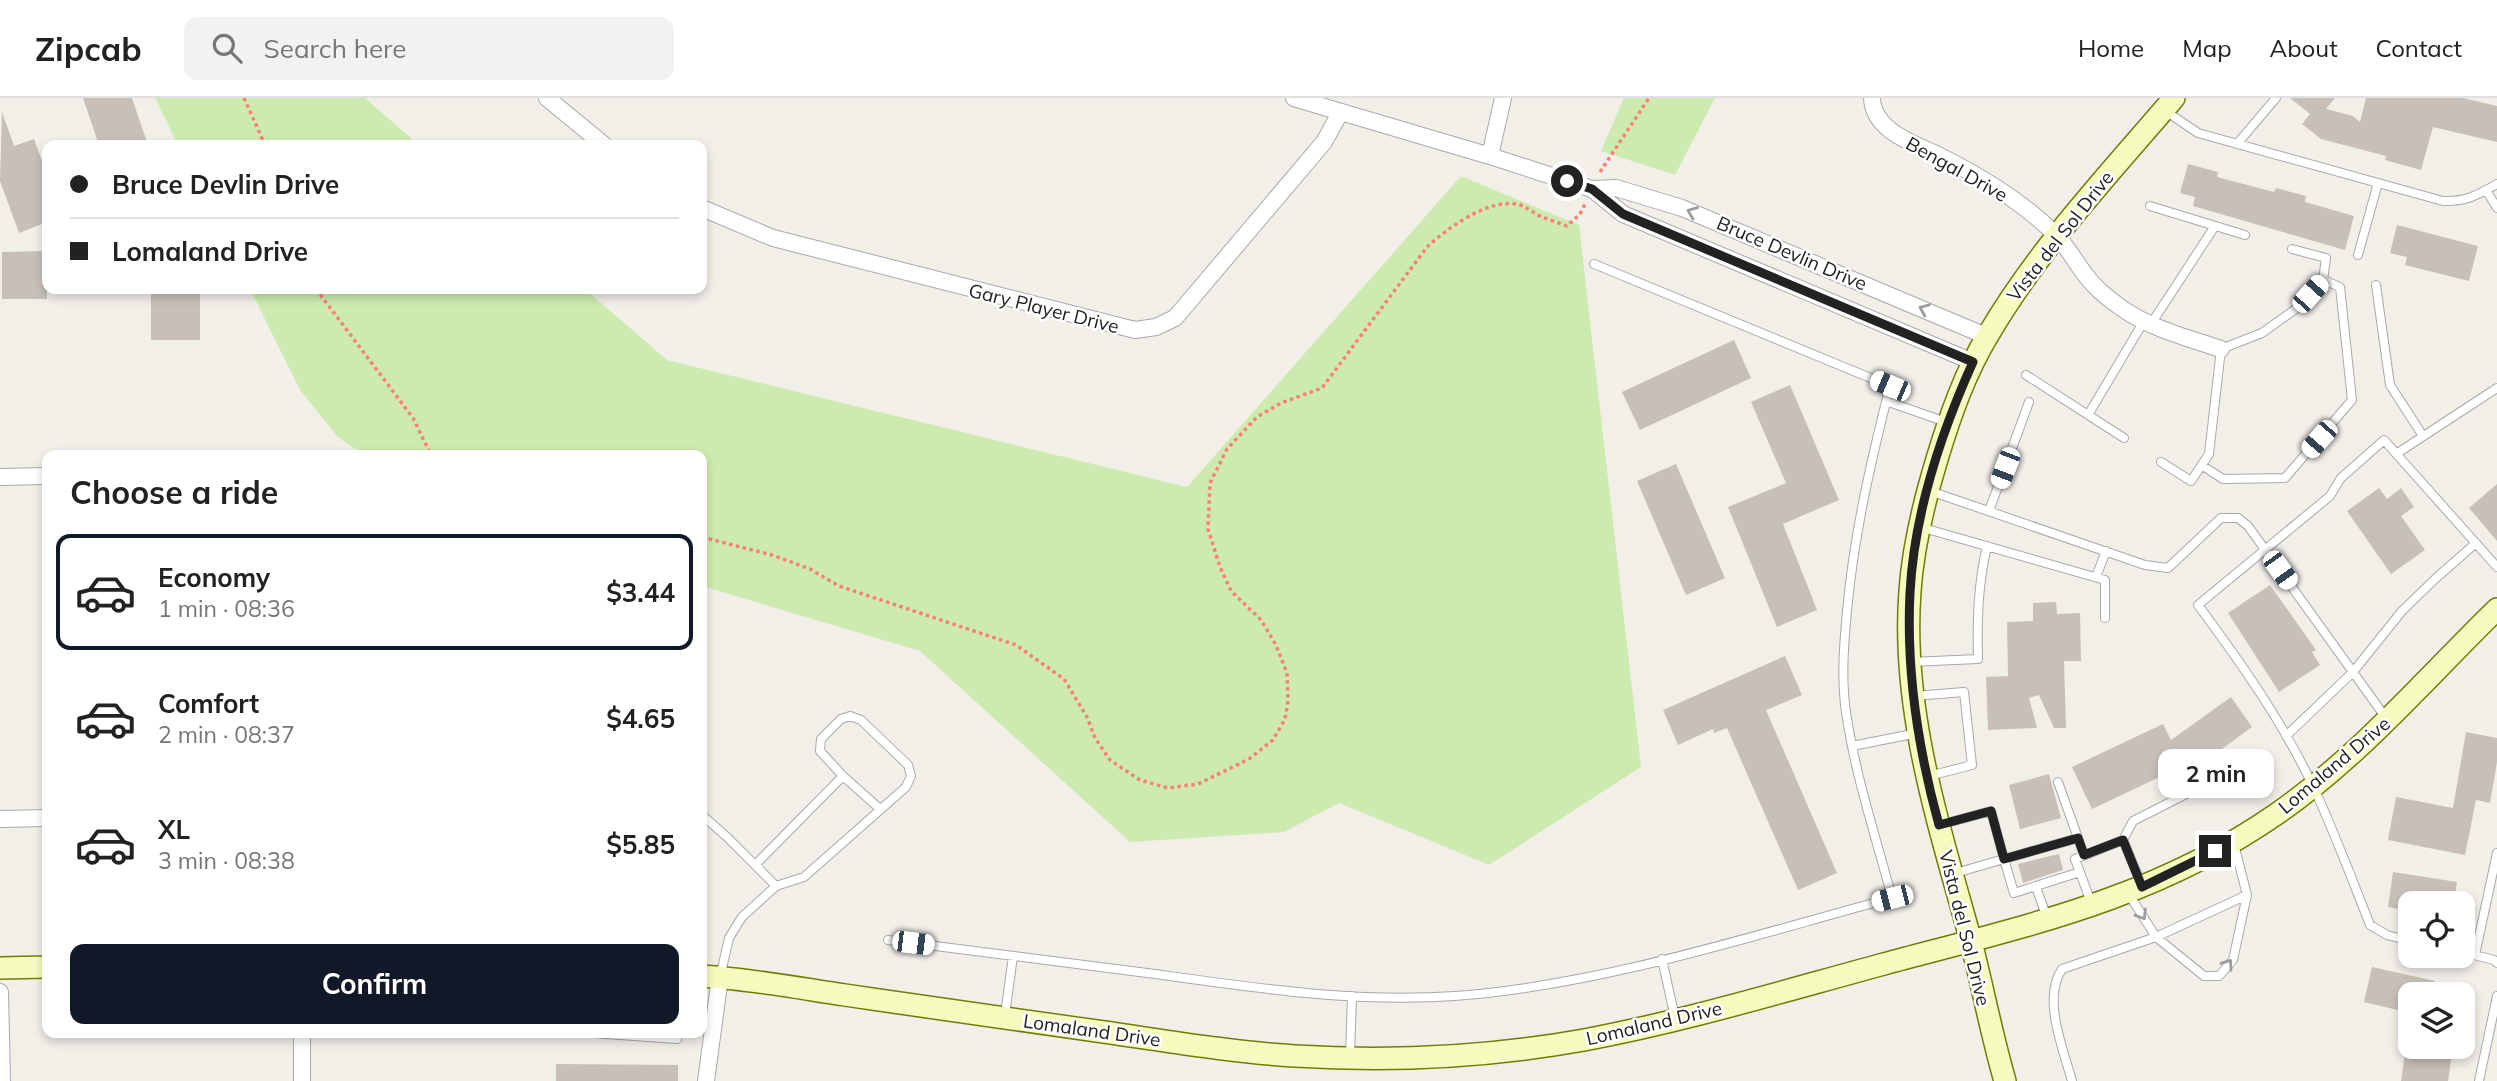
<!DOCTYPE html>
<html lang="en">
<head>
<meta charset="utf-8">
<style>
  body { margin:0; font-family:Mulish,sans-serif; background:#f2f2f2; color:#222; height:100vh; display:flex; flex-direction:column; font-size:26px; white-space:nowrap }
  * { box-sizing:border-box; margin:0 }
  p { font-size:23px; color:#767676 }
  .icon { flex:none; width:38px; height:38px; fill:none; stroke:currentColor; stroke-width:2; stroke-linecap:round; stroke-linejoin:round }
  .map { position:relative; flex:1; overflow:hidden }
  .side { position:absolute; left:42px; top:352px; width:665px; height:588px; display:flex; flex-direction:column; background:#fff; border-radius:14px; box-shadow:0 4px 10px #0003 }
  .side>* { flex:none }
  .banner { position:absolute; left:42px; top:42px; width:665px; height:154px; border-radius:14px; box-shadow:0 4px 10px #0003; display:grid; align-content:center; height:154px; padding:0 28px; background:#fff }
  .buttons { position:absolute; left:2398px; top:793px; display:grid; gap:14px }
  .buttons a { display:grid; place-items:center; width:77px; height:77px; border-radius:14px; background:#fff; box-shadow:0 4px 10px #0003; font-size:35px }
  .end { position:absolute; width:32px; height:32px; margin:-16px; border:9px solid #222; background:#fff; box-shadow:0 0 0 4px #fff }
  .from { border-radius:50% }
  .bubble { position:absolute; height:49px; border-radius:14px; background:#fff; box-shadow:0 4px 10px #0003; font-size:23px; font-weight:700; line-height:49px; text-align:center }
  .car { position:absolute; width:21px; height:42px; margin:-21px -10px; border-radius:9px; box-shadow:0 0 5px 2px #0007; background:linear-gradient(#fff 24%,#345 0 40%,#fff 0 76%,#345 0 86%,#fff 0) }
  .banner b { display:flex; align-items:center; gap:24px; height:66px; font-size:26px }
  .banner b+b { border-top:2px solid #e0e0e0 }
  .banner i { width:18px; height:18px; background:#222 }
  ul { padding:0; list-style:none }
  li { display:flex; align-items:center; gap:21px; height:116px; margin:0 14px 10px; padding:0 14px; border:4px solid transparent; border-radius:14px }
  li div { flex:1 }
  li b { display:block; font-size:26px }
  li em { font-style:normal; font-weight:700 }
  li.current { border-color:#111827 }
  li>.icon { width:63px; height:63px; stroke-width:1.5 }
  h2 { padding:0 28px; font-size:32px; line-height:84px }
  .action { display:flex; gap:14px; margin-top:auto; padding:14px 28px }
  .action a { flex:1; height:80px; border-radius:14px; background:#111827; color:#fff; font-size:28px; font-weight:700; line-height:80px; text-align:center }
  header { display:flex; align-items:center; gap:42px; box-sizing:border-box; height:98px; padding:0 35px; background:#fff; border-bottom:2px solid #e0e0e0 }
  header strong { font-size:33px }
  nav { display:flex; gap:38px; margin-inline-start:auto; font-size:24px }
  .search { width:490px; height:63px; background:#f2f2f2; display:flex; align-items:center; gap:18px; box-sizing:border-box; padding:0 24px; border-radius:14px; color:#767676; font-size:26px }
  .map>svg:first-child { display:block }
</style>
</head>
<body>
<header>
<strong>Zipcab</strong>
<div class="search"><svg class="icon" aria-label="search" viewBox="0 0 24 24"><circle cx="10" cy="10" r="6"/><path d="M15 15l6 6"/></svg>Search here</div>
<nav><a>Home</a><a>Map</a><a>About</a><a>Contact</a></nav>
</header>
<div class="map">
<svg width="2497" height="983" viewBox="0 0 2497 983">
  <rect width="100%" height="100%" fill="#f2efe9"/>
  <path fill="#cdebb0" d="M155,0H365L419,47H178Z
    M1624,0H1715L1675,77L1601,53Z
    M1461,78L1579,127L1641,669L1489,767L1339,705L1284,734L1130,744L920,553L702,488V357H364L338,339L300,292L250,191H585L667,262L1187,389Z"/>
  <path fill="#c7bfb8" d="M83,0H132L148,47H99Z
    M2290,0H2335L2326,11L2353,18L2360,24L2366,0H2463L2497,8V44L2433,29L2421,72L2385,62L2386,58L2321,41L2302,26L2310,16Z
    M2,14L14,48L34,41L47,77V124L19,135L0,83Z
    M2188,66L2218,74L2217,79L2274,94L2276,90L2306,98L2305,104L2354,118L2345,152L2193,108L2195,99L2180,95Z
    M2397,127L2478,148L2469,183L2405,167L2407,159L2390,155Z
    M47,153V201H2V154Z
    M151,191H200V242H151Z
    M1734,242L1751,280L1640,332L1622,294Z
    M1790,287L1839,402L1783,426L1817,512L1777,529L1728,409L1786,385L1751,304Z
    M1676,366L1725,480L1686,497L1637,383Z
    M2497,386V443L2469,410Z
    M2379,390L2387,401L2401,390L2414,409L2401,418L2425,452L2391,476L2347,413Z
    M2270,487L2316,552L2312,554L2320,567L2279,594L2228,515Z
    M2056,504L2057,516L2080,515L2081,563H2064L2066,630H2054L2039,597L2029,600L2037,630L1988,632L1986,579L2008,578L2007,524L2033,523V505Z
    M1785,558L1802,597L1766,612L1837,775L1798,792L1727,630L1714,635L1713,631L1678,647L1663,612Z
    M2231,599L2252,629L2207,662L2204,658L2092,711L2072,669L2163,626L2171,642Z
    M2466,634L2497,640V664L2490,705L2476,702L2465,757L2388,742L2396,699L2453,710Z
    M2049,676L2061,720L2020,731L2009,687Z
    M2059,756L2063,772L2023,785L2018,766Z
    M2393,774L2457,784L2454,805H2410V813L2388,809Z
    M2372,869L2435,883L2432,896H2410V915L2364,904Z
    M2406,948H2453L2448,983H2401Z
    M556,966L678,967V983H556Z"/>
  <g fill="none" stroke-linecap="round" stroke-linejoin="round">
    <defs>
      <path id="lane" d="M2164,12L2198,35L2443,103C2465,104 2478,97 2497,86
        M2237,46L2276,0
        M2486,92L2497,110
        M2150,108L2245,137
        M2358,157L2378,85
        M2376,187L2390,287L2423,338
        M2151,226L2215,128
        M2026,277L2124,340
        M1886,303L1946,324
        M2088,317L2144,223
        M2396,356L2497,290
        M2161,364L2191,383L2209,356L2221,251L2262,235L2297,210L2323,182L2326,160L2292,151
        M2203,368L2223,381L2285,380L2352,302L2340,189L2323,182
        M1930,393L2145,467L2168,470L2221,420H2238L2248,428L2386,620
        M1989,413L2029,304
        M1920,429L2105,482V520
        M2096,479L2106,453
        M1910,564L1978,561C1977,522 1978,486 1987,448
        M1914,598L1964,594L1972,667L1929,678
        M2286,638L2353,574L2402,513L2435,481L2476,445
        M1852,648L1918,635
        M843,678L880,711
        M2058,684L2084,757
        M702,717L727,739L776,788L742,819L729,840L720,879
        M1939,727L1991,713L2004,761L1952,776
        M2078,740L2004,761L2014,795L2080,774
        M2123,742L2142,788
        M755,767L843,678L820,653L821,641L841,621L850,618L861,622L908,667L911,678L906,689L804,779L776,788
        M2036,789L2047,820
        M2128,795L2156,839L2204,878H2219L2233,862L2247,797L2234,746
        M2092,807L2075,761L2123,742L2133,723L2200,689
        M888,842C977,853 1066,864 1155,876C1255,890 1355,905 1455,898C1603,887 1750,838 1892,800C1876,739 1855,677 1846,614C1841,580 1844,546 1847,513C1854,436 1871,363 1890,288L1594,166
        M2410,843L2387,837L2370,827C2352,781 2334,733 2313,688C2282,623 2241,565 2198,507L2330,398L2341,380L2384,342L2497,469
        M2462,854L2494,862L2497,865
        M2475,857L2497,755
        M1662,861L1675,920
        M1005,917L1013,858
        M582,934L606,936V934
        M606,936L677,941
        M1350,958L1352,898
        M2072,983C2063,950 2042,901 2062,871L2156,839L2247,797
        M2479,983L2497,898"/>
      <path id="street" d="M547,0L604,47
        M1294,0L1490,58L1592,91L1623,116L1973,264
        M1872,0C1873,32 1912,45 1936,56C1980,78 2020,102 2055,136C2070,151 2079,172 2094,187C2102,196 2113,204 2123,211C2152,231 2188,240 2221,251
        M1490,58L1503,0
        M1592,91L1616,90L1682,110L1986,238
        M702,110L773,140L1135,232L1156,229L1175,220L1324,44L1340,15
        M0,379L47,378
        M0,721L47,720
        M0,894L2,983
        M302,934V983
        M706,983L720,879"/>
      <path id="secondary" d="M0,870L47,869
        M702,878C750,881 798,890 845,897C931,910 1017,922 1104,934C1167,943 1231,954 1295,958C1392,964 1489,959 1584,942C1685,923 1784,893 1884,866C2025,828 2155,801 2278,715C2361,657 2425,581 2497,511
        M2005,983C1991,935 1982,885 1969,836C1938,724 1901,611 1910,493C1913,448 1924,404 1937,361C1950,318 1965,275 1988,237C2039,150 2109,76 2174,0"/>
    </defs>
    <use href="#lane" stroke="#a9a9a9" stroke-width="10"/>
    <use href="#street" stroke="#a9a9a9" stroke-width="18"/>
    <use href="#secondary" stroke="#707d05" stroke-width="24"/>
    <path stroke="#fa8072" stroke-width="3.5" stroke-dasharray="3.5 3.5" stroke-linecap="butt" d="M244,0L265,47
      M1600,74L1649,0
      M316,191L413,320L431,357
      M702,439L772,457L810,471L839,488L1016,547L1064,581L1087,619L1095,640L1110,662L1140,682L1168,690L1198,686L1249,661L1273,642L1285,621L1288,603L1287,575L1276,547L1261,522L1231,493L1220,469L1208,431L1210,385L1227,351L1257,319L1281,305L1322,290L1427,149C1448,130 1493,96 1523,108C1529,111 1535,116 1542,119C1550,122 1559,125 1567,128L1580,116L1585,106"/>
    <use href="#lane" stroke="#fff" stroke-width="8"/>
    <use href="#street" stroke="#fff" stroke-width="16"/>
    <use href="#secondary" stroke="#f7fabf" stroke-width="21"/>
  </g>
  <defs><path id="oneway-chevron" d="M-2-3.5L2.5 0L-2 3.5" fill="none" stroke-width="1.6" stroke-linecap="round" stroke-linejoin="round" transform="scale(1.75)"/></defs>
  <g stroke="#9c9c9c">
    <use href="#oneway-chevron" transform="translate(1692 114) rotate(-158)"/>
    <use href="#oneway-chevron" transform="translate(1924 211) rotate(-157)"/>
    <use href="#oneway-chevron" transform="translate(2142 817) rotate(58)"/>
    <use href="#oneway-chevron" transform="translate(2228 866) rotate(-55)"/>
  </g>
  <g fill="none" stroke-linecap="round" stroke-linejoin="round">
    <path stroke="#222" stroke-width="9" d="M1567,83L1592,91L1623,116L1973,264C1941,335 1914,416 1910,495C1906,574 1918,651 1939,727L1991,713L2004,761L2078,740L2084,757L2123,742L2142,789L2215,753"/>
  </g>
  <g text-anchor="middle" stroke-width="5" stroke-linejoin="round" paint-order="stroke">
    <g font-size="19" fill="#222" stroke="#fff">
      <text transform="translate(1957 71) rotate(29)" y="7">Bengal Drive</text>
      <text transform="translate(2060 138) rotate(-52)" y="7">Vista del Sol Drive</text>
      <text transform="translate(1792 155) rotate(23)" y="7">Bruce Devlin Drive</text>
      <text transform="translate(1044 210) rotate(14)" y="7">Gary Player Drive</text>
      <text transform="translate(2334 667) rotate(-40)" y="7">Lomaland Drive</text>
      <text transform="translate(1965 830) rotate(76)" y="7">Vista del Sol Drive</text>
      <text transform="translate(1654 925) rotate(-13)" y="7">Lomaland Drive</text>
      <text transform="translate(1092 932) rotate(8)" y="7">Lomaland Drive</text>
    </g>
  </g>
</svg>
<div class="buttons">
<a><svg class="icon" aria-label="locate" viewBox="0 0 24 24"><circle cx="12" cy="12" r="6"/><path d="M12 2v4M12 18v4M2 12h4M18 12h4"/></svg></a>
<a><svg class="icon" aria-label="layers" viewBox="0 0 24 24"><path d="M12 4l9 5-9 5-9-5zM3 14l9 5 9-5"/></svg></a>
</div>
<i class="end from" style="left:1567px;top:83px"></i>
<i class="end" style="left:2215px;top:753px"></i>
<div class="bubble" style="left:2158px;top:651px;width:116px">2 min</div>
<i class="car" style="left:2310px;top:196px;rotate:42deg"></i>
<i class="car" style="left:1890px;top:288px;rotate:293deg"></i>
<i class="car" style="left:2319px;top:341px;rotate:221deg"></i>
<i class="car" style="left:2005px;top:370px;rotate:201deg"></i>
<i class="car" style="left:2280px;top:472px;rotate:144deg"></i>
<i class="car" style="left:1892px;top:800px;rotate:256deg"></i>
<i class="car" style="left:913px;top:845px;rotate:97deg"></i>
<div class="banner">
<b><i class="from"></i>Bruce Devlin Drive</b>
<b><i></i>Lomaland Drive</b>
</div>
<section class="side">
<h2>Choose a ride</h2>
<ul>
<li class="current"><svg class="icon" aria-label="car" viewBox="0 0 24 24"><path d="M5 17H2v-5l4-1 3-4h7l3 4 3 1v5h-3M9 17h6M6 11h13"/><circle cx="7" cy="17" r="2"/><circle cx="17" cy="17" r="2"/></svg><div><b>Economy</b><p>1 min · 08:36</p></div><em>$3.44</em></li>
<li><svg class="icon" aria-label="car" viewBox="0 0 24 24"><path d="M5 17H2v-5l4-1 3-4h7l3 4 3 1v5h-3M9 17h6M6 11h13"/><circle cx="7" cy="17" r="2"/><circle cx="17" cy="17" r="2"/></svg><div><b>Comfort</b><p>2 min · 08:37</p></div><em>$4.65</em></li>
<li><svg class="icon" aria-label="car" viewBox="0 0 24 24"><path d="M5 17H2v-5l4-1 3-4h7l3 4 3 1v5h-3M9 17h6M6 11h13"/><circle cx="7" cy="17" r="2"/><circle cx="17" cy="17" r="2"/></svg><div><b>XL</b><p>3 min · 08:38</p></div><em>$5.85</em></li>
</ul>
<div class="action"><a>Confirm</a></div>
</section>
</div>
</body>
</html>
